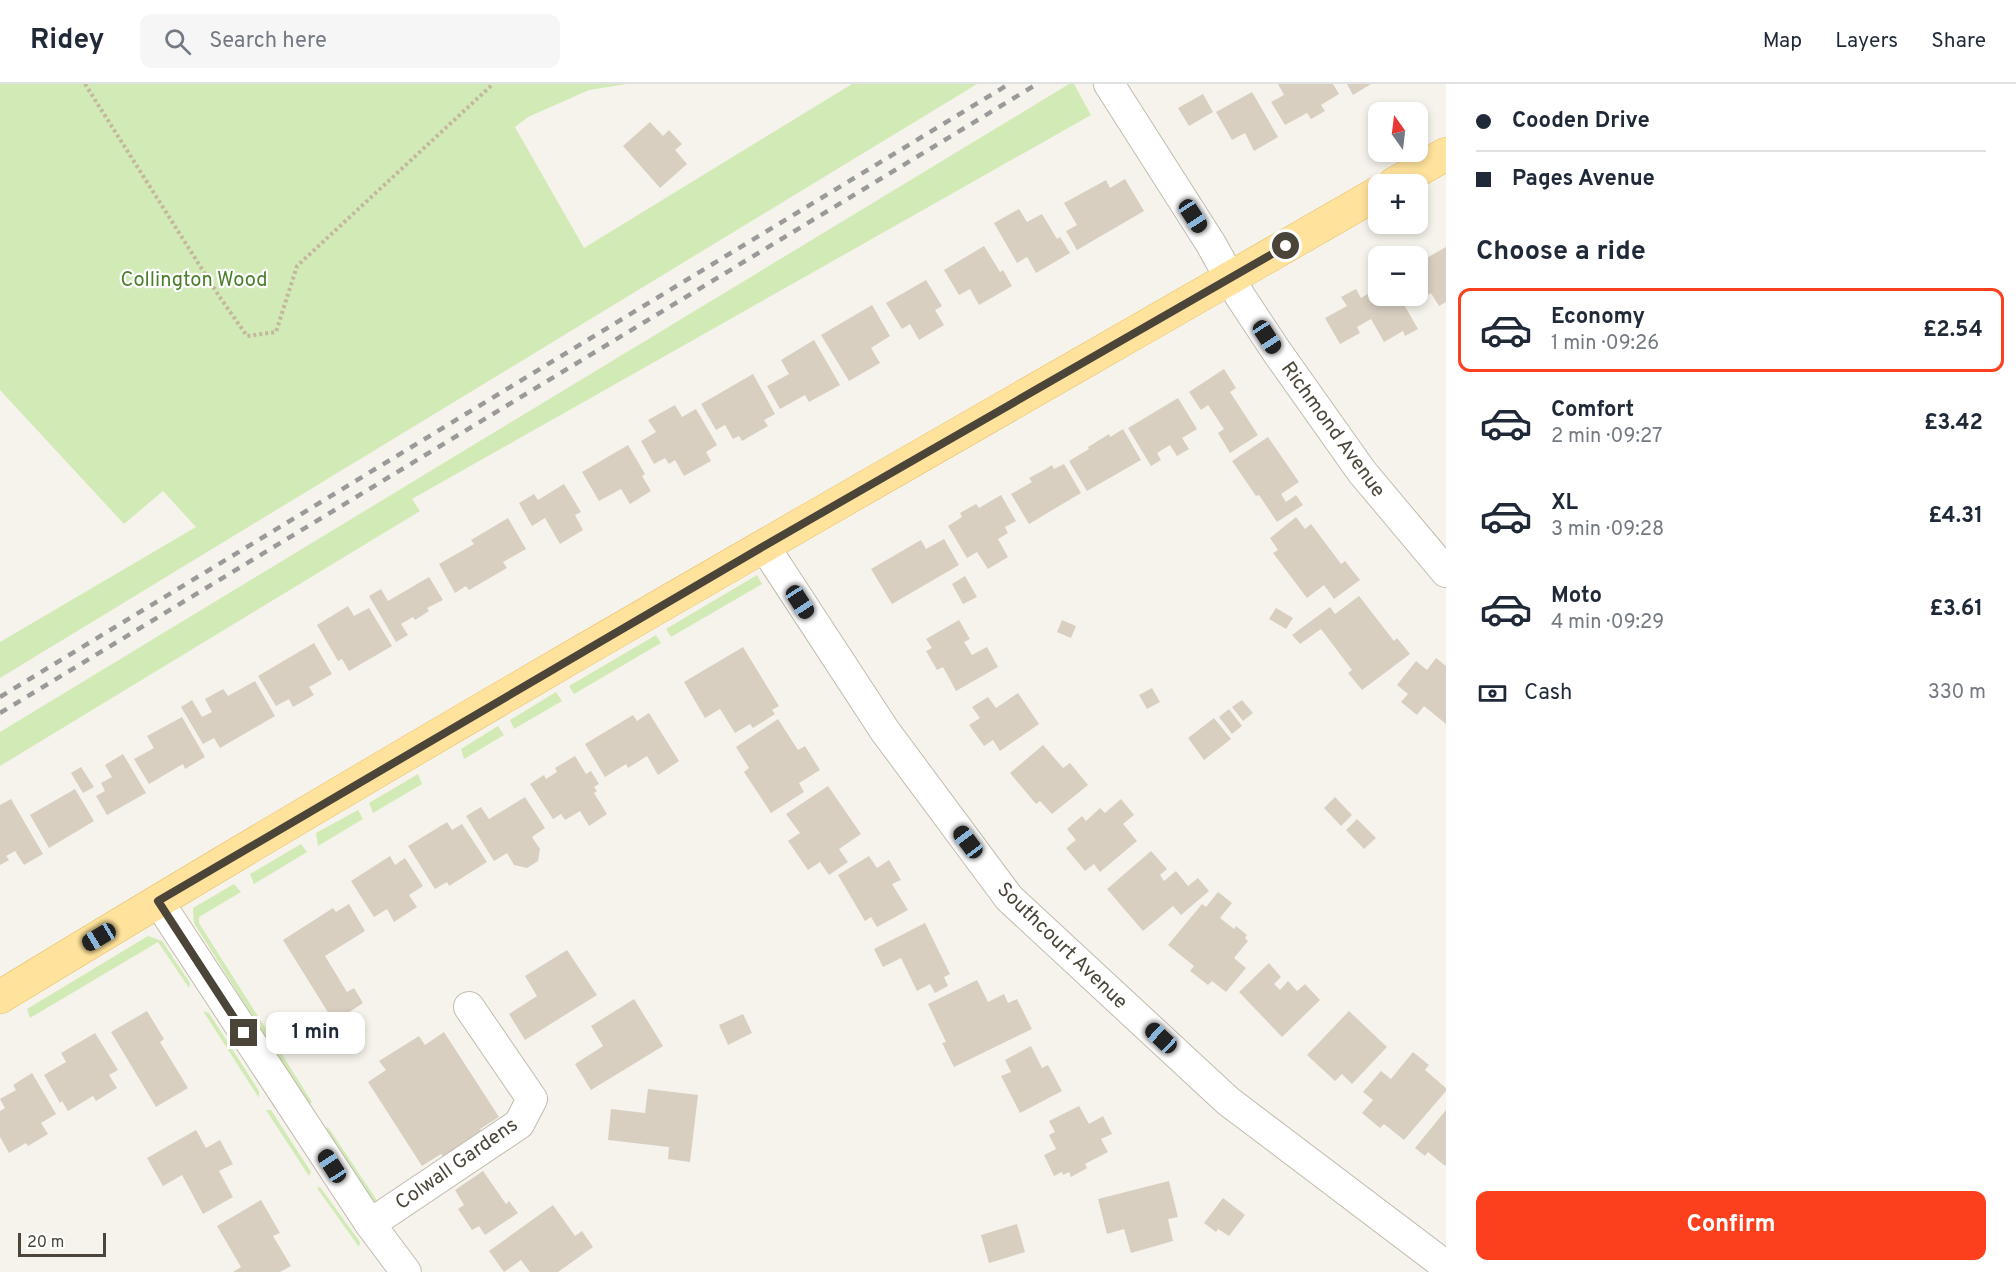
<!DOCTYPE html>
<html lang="en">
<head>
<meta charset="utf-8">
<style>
  body { margin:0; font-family:Overpass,sans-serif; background:#f6f6f7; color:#1f2937; height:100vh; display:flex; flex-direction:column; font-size:22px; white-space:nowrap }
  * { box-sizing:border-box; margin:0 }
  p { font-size:20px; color:#747a83 }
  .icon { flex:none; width:33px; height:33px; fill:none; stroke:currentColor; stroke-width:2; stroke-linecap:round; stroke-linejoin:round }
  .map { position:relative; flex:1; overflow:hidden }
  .sheet { display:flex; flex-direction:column; background:#fff; width:570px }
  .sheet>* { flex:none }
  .top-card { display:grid; align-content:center; height:132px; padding:0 30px; background:#fff }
  .needle { width:39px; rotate:346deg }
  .controls { position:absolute; left:1368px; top:18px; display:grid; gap:12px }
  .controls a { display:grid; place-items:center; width:60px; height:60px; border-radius:12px; background:#fff; box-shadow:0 3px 9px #0003; font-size:30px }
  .scale { position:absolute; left:18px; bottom:15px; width:88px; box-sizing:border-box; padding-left:6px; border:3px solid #4b4439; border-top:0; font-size:16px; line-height:21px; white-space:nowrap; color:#4b4439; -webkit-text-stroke:4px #fff; paint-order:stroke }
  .end { position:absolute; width:27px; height:27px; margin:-14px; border:8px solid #4b4439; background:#fff; box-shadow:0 0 0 3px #fff }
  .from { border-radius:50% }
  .bubble { position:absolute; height:42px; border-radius:12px; background:#fff; box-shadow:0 3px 9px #0003; font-size:20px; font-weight:700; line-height:42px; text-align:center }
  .car { position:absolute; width:18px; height:36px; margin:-18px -9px; border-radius:8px; box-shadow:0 0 4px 2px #0007; background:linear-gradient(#222 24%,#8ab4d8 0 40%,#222 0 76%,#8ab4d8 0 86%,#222 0) }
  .top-card b { display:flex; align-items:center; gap:21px; height:57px; font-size:22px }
  .top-card b+b { border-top:2px solid #e0e1e3 }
  .top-card i { width:15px; height:15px; background:#1f2937 }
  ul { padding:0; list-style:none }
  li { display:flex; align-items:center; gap:18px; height:84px; margin:0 12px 9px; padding:0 18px; border:3px solid transparent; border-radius:12px }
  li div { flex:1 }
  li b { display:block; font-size:22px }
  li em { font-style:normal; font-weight:700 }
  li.active { border-color:#fc3f1d }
  li>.icon { width:54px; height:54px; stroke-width:1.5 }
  h2 { padding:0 30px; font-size:27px; line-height:72px }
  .pay { display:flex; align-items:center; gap:15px; height:66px; padding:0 30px; font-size:22px }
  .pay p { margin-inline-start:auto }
  .action { display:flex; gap:12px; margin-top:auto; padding:12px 30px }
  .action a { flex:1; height:69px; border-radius:12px; background:#fc3f1d; color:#fff; font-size:24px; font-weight:700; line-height:69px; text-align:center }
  header { display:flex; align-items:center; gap:36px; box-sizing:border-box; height:84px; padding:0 30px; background:#fff; border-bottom:2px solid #e0e1e3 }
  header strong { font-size:28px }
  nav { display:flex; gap:33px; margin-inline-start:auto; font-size:21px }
  .search { width:420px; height:54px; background:#f6f6f7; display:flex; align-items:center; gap:15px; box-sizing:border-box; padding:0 21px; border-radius:12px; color:#747a83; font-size:22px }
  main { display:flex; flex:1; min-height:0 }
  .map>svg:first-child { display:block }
</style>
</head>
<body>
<header>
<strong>Ridey</strong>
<div class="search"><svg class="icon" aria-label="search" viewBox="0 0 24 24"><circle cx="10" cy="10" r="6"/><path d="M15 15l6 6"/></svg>Search here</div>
<nav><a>Map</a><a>Layers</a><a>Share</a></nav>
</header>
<main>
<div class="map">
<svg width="1446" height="1188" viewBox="0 0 1446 1188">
  <rect width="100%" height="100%" fill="#f6f3ec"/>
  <path fill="#d2eab5" d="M0,0H627L589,6L528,33L515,43L584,164L852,0H977L0,594V558L196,443L163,407L124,440L0,306Z
    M1069,0H1074L1091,31L412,415L420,427L0,682V648Z
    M757,491L762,500L671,553L666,545Z
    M656,551L661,559L574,610L569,602Z
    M556,608L562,617L514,645L510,636Z
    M498,642L504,651L464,675L461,665Z
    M418,690L422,700L373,729L369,719Z
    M358,726L363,735L318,762L316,749Z
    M301,760L307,768L254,800L250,790Z
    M234,800L241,808L199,833V839L312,1018L308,1021L194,839L193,824Z
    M148,852L162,857L190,899L189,904L158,858L30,934L27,925Z
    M203,927L209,929L259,1007V1014Z
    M266,1026H271L311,1088L309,1092Z
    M328,1043L380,1121L377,1122L325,1045Z
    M320,1103L360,1158L359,1163L317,1104Z"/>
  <path fill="#d8cfc1" d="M1278,0H1333L1339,10L1321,21L1325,27L1311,35L1307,29L1285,41L1271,18L1284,11Z
    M1347,0H1371L1353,11Z
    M1252,8L1278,53L1254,67L1245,49L1232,56L1216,28Z
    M1203,10L1213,28L1189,42L1178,24Z
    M650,38L663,52L669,46L682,60L675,66L687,80L660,104L623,62Z
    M1125,95L1144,127L1077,166L1066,147L1077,141L1064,119L1106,96L1110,104Z
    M1019,125L1027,138L1042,130L1057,155L1060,153L1070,169L1036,189L1027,173L1017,179L994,139Z
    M984,162L1000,188L1003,186L1012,202L979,221L970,205L959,211L944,186Z
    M1446,163V218L1439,222L1431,209L1419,216L1416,212H1418V179Z
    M926,196L942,222L935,226L944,241L919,256L910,240L902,245L886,219Z
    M1378,204V212H1399L1418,245L1405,252L1403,247L1384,258L1371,235L1357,243L1360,249L1340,260L1325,234L1347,222L1341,213L1356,205L1361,214Z
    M872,221L890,252L871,264L880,279L849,297L821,251Z
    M814,256L840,301L809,318L805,311L780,325L767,302L789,290L781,276Z
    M1224,285L1236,304L1230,308L1258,351L1230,369L1218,349L1224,345L1208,321L1201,326L1189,308Z
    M753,290L775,330L764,336L768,342L742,357L739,352L733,355L725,341L716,346L701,320Z
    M1178,314L1197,345L1182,354L1189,365L1177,372L1170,361L1157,369L1161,376L1151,382L1128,344Z
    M675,321L682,333L696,325L717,361L706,368L711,377L684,392L675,376L669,380L665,374L654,380L641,357L656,348L648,336Z
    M1123,345L1141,376L1087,407L1069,377L1089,365L1088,363L1101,355L1109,350L1110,353Z
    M1268,353L1299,398L1281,410L1286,418L1296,411L1303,421L1277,438L1259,411L1256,412L1232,377Z
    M628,361L645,390L642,392L651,407L630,420L621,405L599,417L582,388Z
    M1064,380L1081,409L1029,440L1011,410L1032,398L1029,394L1044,386L1052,381L1054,385Z
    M564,400L581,428L575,431L583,446L560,460L545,434L532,442L519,419L534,410L538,416Z
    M1001,411L1016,437L1005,443L1008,449L998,455L1008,473L988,485L977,468L967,474L948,442L962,433L960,429L976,420L979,424Z
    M1296,433L1305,445L1311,440L1341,480L1345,477L1360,496L1334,515L1324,501L1307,514L1273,469L1278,466L1270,454Z
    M508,434L526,465L503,478L507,484L469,506L466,502L455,509L439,480L474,460L471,456Z
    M944,455L959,481L892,520L871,485L921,456L926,465Z
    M965,492L977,513L963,520L952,500Z
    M429,493L443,516L427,524L429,527L415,536L413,533L401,540L408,551L396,558L369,512L381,505L388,517Z
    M1359,512L1394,557L1397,554L1410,570L1362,606L1348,589L1352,586L1321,545L1300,560L1292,551L1330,523L1335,530Z
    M348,522L354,532L369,524L392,562L349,587L342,575L338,577L317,541Z
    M1276,524L1293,534L1286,545L1269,535Z
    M959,536L970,555L964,558L972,571L987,563L998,583L956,607L943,583L937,586L926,567L932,564L926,555Z
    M1062,536L1076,542L1071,554L1057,548Z
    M314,559L332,590L309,603L314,611L293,623L289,615L276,622L258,592Z
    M743,563L779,622L772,626L775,630L753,644L750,640L735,649L720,625L705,634L684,598Z
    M1436,574L1446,582V640L1424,622L1417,631L1401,618L1408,610L1397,601L1416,577L1427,586Z
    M255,597L275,632L220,664L214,654L203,660L181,623L192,616L202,633L212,628L205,615L223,605L228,612Z
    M1152,604L1160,618L1147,625L1139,611Z
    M1018,609L1039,640L1000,667L993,656L984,662L969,641L980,634L972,623L988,613L996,624Z
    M1242,616L1253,629L1243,637L1232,623Z
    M1229,625L1242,642L1232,650L1219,633Z
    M649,629L679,677L658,691L647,672L628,684L626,680L605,693L585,660L633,631L637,637Z
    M182,633L205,673L185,685L183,680L149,700L134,675L154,664L147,652Z
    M1214,634L1231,655L1204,676L1188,654Z
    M778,635L798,666L805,662L820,686L799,699L804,708L771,729L744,688L749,684L736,663Z
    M1043,661L1063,684L1070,679L1088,701L1052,730L1040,717L1036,720L1010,689Z
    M123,670L146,709L107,731L96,712L105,707L101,699L112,693L105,681Z
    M575,672L586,690L591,687L599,700L594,703L597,707L594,709L607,730L589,742L580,727L565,736L561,730L553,735L530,700L544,691L546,695L557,688L555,684Z
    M81,683L94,703L83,709L71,689Z
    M828,702L861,750L839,765L848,778L829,791L820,778L808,786L788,757L800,749L786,730Z
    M75,705L94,737L49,764L30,731Z
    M525,713L545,744L532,753L540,765L538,777L527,784L514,781L507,769L494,777L466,732L481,723L489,735Z
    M1335,713L1352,731L1341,742L1324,724Z
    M11,715L43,770L24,781L15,767L6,772L9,776L0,781V721Z
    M1121,715L1134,731L1123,740L1137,757L1100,788L1094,780L1085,787L1066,764L1076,756L1067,745L1082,732L1086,737L1100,724L1105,729Z
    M1357,735L1376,754L1364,765L1346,746Z
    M447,738L452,746L462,740L487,778L449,802L447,798L435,805L408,762Z
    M1151,767L1167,785L1160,791L1164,797L1176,787L1188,802L1198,794L1209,807L1181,831L1173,822L1143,847L1107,805Z
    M390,772L395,781L405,774L423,802L409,811L417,823L394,838L387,825L374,833L351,797Z
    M869,772L877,784L889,776L901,796L892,800L908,826L877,843L871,833L865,837L838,791Z
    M1218,808L1232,819L1220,834L1234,845L1236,842L1247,851L1245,854L1248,857L1234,874L1246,884L1226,908L1212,897L1208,901L1190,887L1194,882L1168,861L1202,820L1206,823Z
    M349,820L365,847L325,872L347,908L354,904L363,919L334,938L283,856L333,824L336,828Z
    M925,839L950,890L944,893L948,902L935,909L930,900L917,907L901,874L883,883L874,865Z
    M567,866L597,911L525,956L509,930L537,912L525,892Z
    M1269,879L1281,893L1274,900L1280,906L1288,897L1297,907L1305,900L1320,916L1282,953L1239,908Z
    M977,896L988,918L1004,910L1008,919L1017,915L1032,945L954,983L942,959L946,958L928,920Z
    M634,915L663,962L591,1006L575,980L603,962L591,942Z
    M147,927L164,955L160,958L188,1004L156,1023L111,948Z
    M1349,927L1387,963L1352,1000L1342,990L1335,997L1307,971Z
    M743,930L752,949L728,961L719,941Z
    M444,948L499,1033L480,1045L487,1054L447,1080L441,1070L422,1082L368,998L386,986L379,977L419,952L425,961Z
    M95,949L118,986L109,991L117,1004L96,1017L93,1012L68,1027L62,1017L60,1019L44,991L66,978L61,969Z
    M1031,962L1042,984L1048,981L1062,1007L1020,1029L1001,992L1011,988L1005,976Z
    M1413,968L1429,981L1425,986L1446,1004V1007L1404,1056L1384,1040L1380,1044L1362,1029L1373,1016L1363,1008L1381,987L1391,995Z
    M32,989L56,1030L41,1039L48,1050L28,1062L26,1059L9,1069L0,1053V1027L5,1024L0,1015L16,1006L13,1001Z
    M648,1005L698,1011L690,1078L668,1075L669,1063L608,1056L611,1025L645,1029Z
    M1079,1022L1089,1040L1103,1032L1112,1050L1101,1055L1108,1068L1085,1080L1087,1084L1071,1093L1069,1088L1063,1091L1062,1088L1054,1092L1044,1071L1056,1065L1049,1051L1055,1048L1049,1037Z
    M1446,1026V1080L1445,1082L1428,1068L1425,1072L1415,1064Z
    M196,1046L206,1064L220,1056L233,1080L219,1087L233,1113L203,1130L182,1091L163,1102L147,1074Z
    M483,1087L506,1120L509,1117L518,1129L485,1151L479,1142L472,1146L458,1125L464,1121L455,1106Z
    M1169,1097L1178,1133L1168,1135L1173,1157L1131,1169L1124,1145L1107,1150L1098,1115Z
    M1223,1114L1245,1131L1229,1152L1218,1145L1216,1148L1204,1139Z
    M261,1116L280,1149L273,1152L291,1182L280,1188H233L241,1183L217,1142Z
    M553,1121L575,1152L582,1147L593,1163L558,1188H530L521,1176L504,1188L489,1167Z
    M1017,1140L1025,1168L989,1179L981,1151Z"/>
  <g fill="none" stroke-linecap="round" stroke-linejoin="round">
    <defs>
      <path id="minor" d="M1109,0L1211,160L1240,212L1277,268L1362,388L1446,488
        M764,462L885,647L1009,814L1228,1017L1446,1182
        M158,817L370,1140L406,1188
        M370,1140L519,1040L532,1015L469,923"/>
      <path id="major" d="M1394,100L1446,70
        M0,913C454,636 918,374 1378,109"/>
    </defs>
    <use href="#minor" stroke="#c2bbae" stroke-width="32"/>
    <use href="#major" stroke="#e6c16a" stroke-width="34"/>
    <path stroke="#c4b79f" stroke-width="4" stroke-dasharray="3 3" stroke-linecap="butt" d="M85,0L219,212L247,252L276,248L297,182L493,0"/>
    <use href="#minor" stroke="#fff" stroke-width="30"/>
    <use href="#major" stroke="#ffe39c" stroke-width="33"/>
    <path stroke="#9a9a9a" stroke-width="4.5" stroke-dasharray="8 8" stroke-linecap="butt" d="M0,613L1009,0
      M0,629L1037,0"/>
  </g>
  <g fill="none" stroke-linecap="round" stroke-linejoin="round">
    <path stroke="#4b4439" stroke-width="8" d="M244,949L158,817L764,462L1286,162"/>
  </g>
  <g text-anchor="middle" stroke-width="4.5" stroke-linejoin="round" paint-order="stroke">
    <g font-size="20" fill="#4a7f2a" stroke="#fff">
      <text x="194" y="202">Collington Wood</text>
    </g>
    <g font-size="20" fill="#4b4439" stroke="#fff">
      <text transform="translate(1334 345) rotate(54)" y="7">Richmond Avenue</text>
      <text transform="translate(1063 861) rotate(44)" y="7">Southcourt Avenue</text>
      <text transform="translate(456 1079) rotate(-35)" y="7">Colwall Gardens</text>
    </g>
  </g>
</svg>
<div class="controls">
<a><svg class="needle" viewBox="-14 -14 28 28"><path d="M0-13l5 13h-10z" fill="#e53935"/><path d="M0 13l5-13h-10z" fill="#747a83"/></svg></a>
<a>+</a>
<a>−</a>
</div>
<div class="scale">20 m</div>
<i class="end from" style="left:1286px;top:162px"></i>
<i class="end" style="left:244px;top:949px"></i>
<div class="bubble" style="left:266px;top:928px;width:99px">1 min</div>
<i class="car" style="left:1193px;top:132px;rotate:147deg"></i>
<i class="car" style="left:1267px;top:253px;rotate:147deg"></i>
<i class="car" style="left:800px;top:518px;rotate:147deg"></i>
<i class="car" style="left:968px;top:758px;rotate:323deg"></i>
<i class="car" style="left:99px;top:853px;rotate:239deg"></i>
<i class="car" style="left:1161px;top:954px;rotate:313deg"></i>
<i class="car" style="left:332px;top:1082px;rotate:327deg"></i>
</div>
<section class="sheet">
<div class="top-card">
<b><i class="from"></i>Cooden Drive</b>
<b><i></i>Pages Avenue</b>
</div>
<h2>Choose a ride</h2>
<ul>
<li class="active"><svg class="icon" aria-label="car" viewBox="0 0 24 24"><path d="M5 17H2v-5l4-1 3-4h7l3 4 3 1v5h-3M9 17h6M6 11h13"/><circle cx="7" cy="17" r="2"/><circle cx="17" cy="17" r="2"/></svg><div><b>Economy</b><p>1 min · 09:26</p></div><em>£2.54</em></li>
<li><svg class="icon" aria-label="car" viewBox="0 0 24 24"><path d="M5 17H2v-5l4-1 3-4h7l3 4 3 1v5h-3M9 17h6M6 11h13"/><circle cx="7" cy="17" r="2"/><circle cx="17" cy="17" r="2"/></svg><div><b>Comfort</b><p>2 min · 09:27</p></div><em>£3.42</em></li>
<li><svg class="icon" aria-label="car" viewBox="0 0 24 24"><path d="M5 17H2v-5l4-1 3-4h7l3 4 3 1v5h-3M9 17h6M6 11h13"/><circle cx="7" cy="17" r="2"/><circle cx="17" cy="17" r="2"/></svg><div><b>XL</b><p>3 min · 09:28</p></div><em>£4.31</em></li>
<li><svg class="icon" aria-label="car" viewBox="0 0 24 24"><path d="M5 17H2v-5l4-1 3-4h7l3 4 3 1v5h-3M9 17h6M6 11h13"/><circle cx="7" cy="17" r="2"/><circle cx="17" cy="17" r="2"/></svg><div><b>Moto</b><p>4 min · 09:29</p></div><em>£3.61</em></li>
</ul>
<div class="pay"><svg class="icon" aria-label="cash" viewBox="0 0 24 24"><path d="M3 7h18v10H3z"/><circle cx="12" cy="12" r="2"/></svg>Cash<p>330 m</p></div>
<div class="action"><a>Confirm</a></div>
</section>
</main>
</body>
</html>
